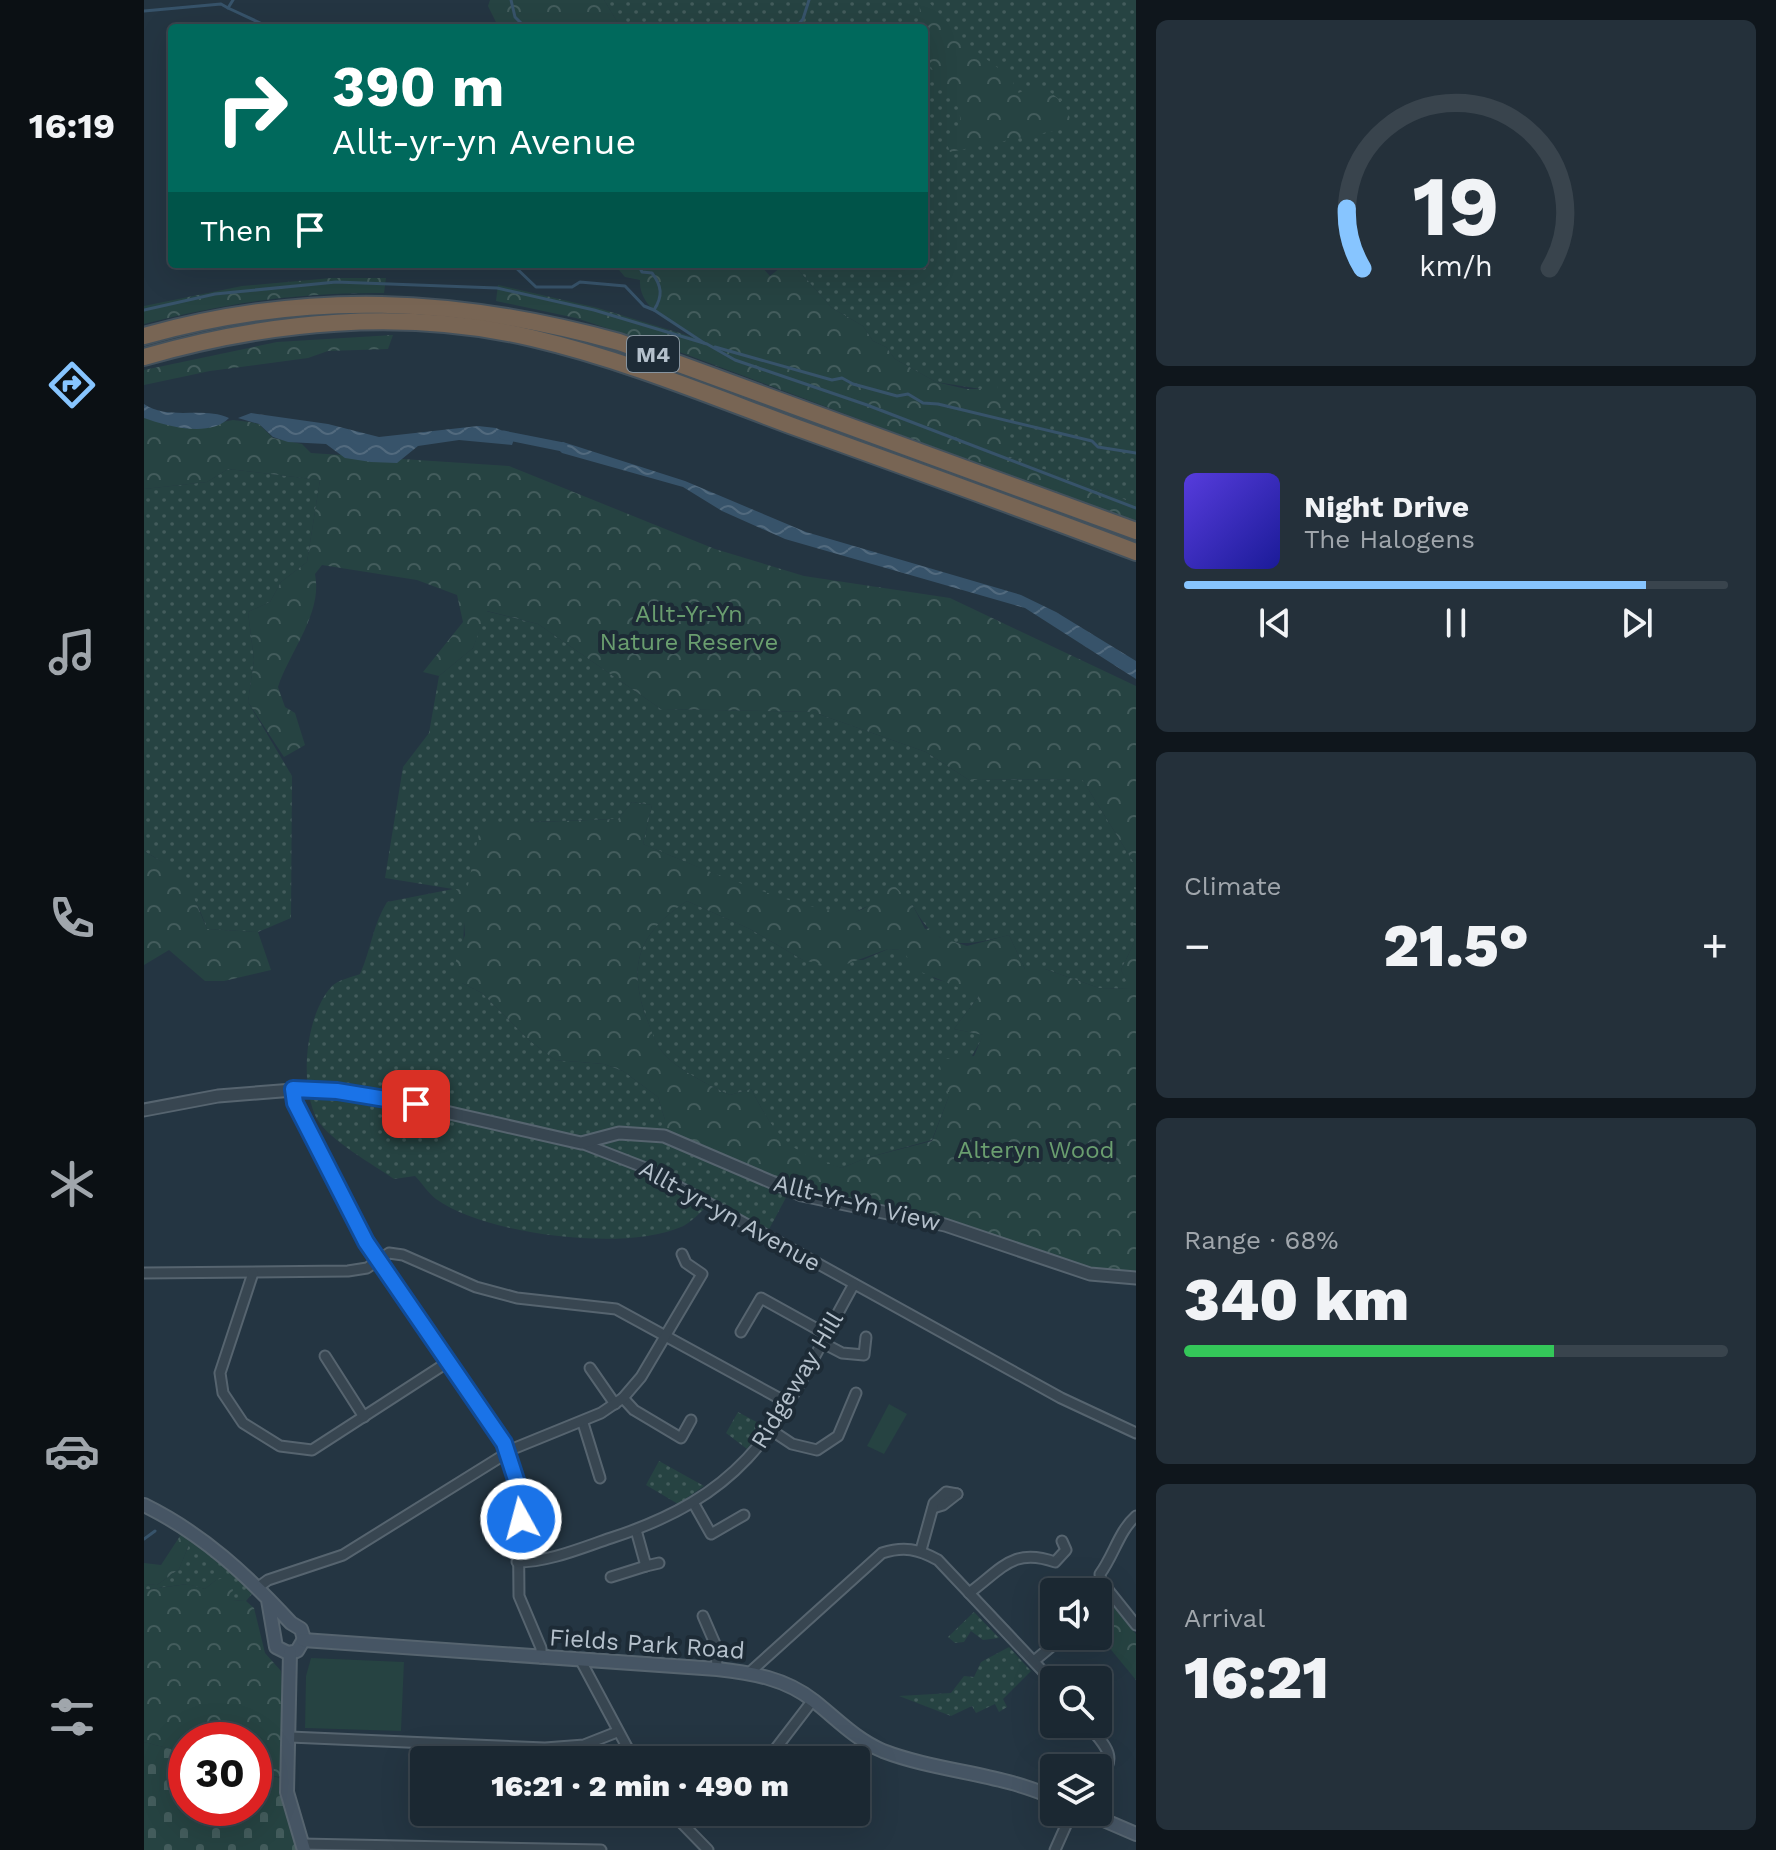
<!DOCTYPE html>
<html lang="en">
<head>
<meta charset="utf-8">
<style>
  :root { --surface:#1b2832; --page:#24303a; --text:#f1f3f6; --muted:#a0a6ac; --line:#39444d; --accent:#87c5ff }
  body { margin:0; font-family:"Work Sans",sans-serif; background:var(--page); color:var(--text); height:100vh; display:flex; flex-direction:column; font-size:30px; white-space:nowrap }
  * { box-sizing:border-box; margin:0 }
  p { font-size:26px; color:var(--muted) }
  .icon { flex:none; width:44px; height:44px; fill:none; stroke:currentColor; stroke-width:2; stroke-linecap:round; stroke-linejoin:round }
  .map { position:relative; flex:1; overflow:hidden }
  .panel { display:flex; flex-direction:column; gap:20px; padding:20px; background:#0f161c; width:640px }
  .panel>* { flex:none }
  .top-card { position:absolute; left:24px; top:24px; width:760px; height:244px; border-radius:8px; box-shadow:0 8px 32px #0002,0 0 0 2px var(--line); background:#00695c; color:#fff; overflow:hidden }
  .fabs { position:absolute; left:896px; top:1578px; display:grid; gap:16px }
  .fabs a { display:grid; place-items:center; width:72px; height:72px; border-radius:8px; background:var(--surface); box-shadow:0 8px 32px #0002,0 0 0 2px var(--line); font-size:40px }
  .speed { position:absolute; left:24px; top:1722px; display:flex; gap:16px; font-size:40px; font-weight:700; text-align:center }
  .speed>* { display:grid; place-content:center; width:104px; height:104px; border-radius:50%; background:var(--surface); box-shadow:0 8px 32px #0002,0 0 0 2px var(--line); line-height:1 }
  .speed .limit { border:12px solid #d22; background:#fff; color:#111 }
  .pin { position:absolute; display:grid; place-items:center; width:68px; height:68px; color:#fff; margin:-34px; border-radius:16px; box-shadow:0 4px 12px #0006 }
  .me { position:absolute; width:88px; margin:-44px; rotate:353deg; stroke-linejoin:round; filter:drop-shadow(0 0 6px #0008) }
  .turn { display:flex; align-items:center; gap:28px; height:168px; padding:0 32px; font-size:36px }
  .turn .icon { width:104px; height:104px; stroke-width:2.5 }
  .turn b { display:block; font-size:56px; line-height:68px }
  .then { display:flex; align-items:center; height:76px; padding:0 32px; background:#0003; gap:16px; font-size:30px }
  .big { font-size:60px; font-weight:800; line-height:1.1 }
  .panel .card { flex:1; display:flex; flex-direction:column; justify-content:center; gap:12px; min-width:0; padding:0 28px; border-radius:12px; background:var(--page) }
  .panel .dial { align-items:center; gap:0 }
  .dial svg { height:208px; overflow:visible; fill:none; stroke:var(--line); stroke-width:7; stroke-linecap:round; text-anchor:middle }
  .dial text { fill:var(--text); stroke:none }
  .song { display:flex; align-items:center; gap:24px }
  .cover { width:96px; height:96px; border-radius:12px; background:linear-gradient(135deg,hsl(250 70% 55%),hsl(240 70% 35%)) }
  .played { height:8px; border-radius:4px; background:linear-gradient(90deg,var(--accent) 85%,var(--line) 85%) }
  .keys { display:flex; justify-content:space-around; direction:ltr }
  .heat { display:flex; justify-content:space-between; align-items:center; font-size:44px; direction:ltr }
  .charge { height:12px; border-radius:6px; background:linear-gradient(90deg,#34c759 68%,var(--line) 0) }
  .trip { position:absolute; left:266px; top:1746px; width:460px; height:80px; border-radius:8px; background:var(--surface); box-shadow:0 8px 32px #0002,0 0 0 2px var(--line); font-weight:800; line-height:80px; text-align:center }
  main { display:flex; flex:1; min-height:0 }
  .tabs { display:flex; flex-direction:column; width:144px; justify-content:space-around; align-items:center; background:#0b1014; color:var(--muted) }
  .tabs .icon { width:56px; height:56px }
  .tabs .on { color:var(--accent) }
  .tabs b { font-size:36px; color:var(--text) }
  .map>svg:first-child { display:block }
  .green { fill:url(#green-dots) }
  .forest { fill:url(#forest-crowns); fill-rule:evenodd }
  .cemetery { fill:url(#cemetery-stones) }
  .pitch { fill:#264342 }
  .water { fill:url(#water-waves) }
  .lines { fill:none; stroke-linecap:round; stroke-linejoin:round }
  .stream { stroke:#37536a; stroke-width:3 }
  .canal { stroke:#37536a; stroke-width:9 }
  .minor-casing { stroke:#56646f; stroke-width:13 }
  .tertiary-casing { stroke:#56646f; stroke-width:15 }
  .secondary-casing { stroke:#56646f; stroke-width:16 }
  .motorway-casing { stroke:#43515c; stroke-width:20 }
  .minor { stroke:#384651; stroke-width:9 }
  .tertiary { stroke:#384651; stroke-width:11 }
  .secondary { stroke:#465564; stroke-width:12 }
  .motorway { stroke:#786554; stroke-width:16 }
  .route-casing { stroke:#114b97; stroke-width:20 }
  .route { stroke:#1a73e8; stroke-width:14 }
  .labels { text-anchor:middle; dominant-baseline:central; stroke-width:8; stroke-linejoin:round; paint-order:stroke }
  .shield { fill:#1d2b36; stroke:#87949f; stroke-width:2 }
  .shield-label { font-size:22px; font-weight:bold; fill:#b5c1cc }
  .park-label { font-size:24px; fill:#6a9e6f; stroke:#1d2b36 }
  .street-label { font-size:24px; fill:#b5c1cc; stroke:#1d2b36 }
</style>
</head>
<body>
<main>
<nav class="tabs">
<b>16:19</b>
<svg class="icon on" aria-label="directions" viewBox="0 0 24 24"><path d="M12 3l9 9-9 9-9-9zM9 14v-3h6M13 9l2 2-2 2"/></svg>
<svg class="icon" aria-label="music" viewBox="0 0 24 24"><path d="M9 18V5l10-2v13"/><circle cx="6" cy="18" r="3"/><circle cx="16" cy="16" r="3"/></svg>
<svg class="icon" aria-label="phone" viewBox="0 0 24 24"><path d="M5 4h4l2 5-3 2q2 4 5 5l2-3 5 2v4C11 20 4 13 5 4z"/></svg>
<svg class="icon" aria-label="climate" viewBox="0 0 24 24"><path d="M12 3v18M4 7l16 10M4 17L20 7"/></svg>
<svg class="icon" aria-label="car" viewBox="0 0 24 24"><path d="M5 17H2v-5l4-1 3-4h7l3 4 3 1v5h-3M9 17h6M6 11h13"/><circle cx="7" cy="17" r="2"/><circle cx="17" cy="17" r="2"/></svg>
<svg class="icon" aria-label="filters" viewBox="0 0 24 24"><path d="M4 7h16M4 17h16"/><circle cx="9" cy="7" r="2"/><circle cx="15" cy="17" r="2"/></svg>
</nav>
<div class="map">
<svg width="992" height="1850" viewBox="0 0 992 1850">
  <defs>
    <pattern id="green-dots" width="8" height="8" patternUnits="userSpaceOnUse" patternTransform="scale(2)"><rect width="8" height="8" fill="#264342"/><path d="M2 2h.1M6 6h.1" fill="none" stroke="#435c5c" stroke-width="1.8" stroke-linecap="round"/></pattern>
    <pattern id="forest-crowns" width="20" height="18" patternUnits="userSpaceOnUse" patternTransform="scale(2)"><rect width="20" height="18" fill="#264342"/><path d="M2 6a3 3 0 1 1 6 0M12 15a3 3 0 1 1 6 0" fill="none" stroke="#435c5c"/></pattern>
    <pattern id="cemetery-stones" width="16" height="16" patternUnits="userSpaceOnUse" patternTransform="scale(2)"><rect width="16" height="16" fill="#264342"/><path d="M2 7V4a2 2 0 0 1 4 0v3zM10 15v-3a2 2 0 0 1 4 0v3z" fill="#435c5c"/></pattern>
    <pattern id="water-waves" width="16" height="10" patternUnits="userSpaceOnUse" patternTransform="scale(2)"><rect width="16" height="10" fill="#37536a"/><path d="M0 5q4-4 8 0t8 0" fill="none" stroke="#526a7e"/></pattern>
  </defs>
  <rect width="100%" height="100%" fill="#243542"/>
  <g class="green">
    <polygon points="460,0 992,0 992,504 864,456 837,389 792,382 751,359 742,347 729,341 719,326 688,308 649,264 780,264 780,28 477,28"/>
    <path d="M84,469L176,480L163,562L137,582L126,602L104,612L110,660L104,702L148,776L147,918L114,932L63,929C51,893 33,869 0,851V489L63,482Z"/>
    <path d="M342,611L394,624L517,709L669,712L782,752L825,780L938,779L990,863V943L977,970L987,989L955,988L901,969H881L865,935C818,947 793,952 768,904C755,905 738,903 725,906C719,907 714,912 708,913C670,918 539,861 499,844L508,805L488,802L474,819L386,822L320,922L318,983L338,993L385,1040L411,1060L460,1064L479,1071L514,1097L521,1120L646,1190L622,1235L566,1204C557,1211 547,1223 537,1227C480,1252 342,1235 292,1199C284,1193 278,1183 271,1176L250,1179C230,1165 185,1140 173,1119C155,1085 161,1015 188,986C194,980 208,977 216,974C227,950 229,924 243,902L309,889L241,878L259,767L285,733L295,676L329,648Z"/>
    <path d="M543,901L606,929L659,960H719L744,949L760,950L791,979L822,987L835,996L810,1029L840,1035L805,1096L788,1140L722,1158L698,1168C643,1153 633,1138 607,1089L586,1095C563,1084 528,1068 514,1046C509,1038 506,1026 502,1017C483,963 496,932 543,901Z"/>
    <polygon points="594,1412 620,1426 603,1449 582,1433"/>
    <polygon points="515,1461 560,1486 534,1504 502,1485"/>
    <polygon points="41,1526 113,1588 102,1601 88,1600 72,1580 61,1589 43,1584 0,1590 0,1584 13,1585 35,1569 46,1542 38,1533 34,1536"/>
    <polygon points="830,1612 855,1638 839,1640 827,1631 820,1642 811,1643 804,1637"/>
    <polygon points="865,1647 887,1671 859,1699 863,1707 855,1712 851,1704 832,1713 828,1706 807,1716 755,1696 807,1693 820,1676 830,1677 837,1662"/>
  </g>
  <g class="forest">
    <polygon points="346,0 460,0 477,28 355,28 344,6"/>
    <path d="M775,0H783L823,44L867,78L874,93L897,85L921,104L929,127L806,152L803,144L817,127C816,97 805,95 790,72C777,53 777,21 775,0Z"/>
    <path d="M470,264H615L626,276L641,264H649L688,308L719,326L729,341L742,347L751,359L792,382L822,389H837L853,382L864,456L992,504V523L541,354L432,318L352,301L354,285L454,308L555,339C534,325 494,311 496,280L481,277Z"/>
    <path d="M187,278H242L240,293C156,292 82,303 0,324V306L98,286Z"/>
    <polygon points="249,335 244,349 184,351 164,358 66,371 0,385 0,370 133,342"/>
    <path d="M0,418L47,428L89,420L106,422L115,424L129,438L158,444L167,453L365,466L571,549L660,576L806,598L992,686V1278L946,1274L853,1243L658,1195L520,1136L521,1120L514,1097L479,1071L460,1064L411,1060L385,1040L338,993L318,983L308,972L321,935L320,922L308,910L312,889L323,890L337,824L474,819L488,802L508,805L499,844C537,860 675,919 710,912C726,909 737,894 748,883L768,904L781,929L792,927L795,937L823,946L865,935L881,969H901L955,988L986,989L977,970L990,943V863L938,779L825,780L782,752L669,712L517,709L394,624L343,611L329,648L295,676L279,672L319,622L313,595L273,580L178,565L171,574C179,613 146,651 134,687L141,707L151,713L161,745L140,757L104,702L110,660L104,612L126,602L137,582L163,562L176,480L84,469L63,482L0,489ZM543,901L606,929L659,960L692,968L744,949L759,950L770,969L835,996L810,1029L839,1035L830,1056L794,1060L805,1096L788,1141L722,1158L698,1168C643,1152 633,1138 607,1089L586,1095C563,1084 528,1068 514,1046C509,1037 506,1026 502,1017C483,963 496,932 543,901Z"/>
    <polygon points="0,851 41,876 63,929 114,932 127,970 80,981 61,981 25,950 0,965"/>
    <polygon points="38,1533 46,1538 46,1542 35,1569 13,1585 0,1584 0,1563 17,1565"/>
    <polygon points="80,1578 89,1588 88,1600 102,1601 110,1608 121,1653 137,1671 143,1779 110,1771 110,1740 42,1740 42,1753 0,1742 0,1590 44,1584 61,1589 72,1580"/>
    <polygon points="969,1606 992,1634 992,1680 954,1634 954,1616"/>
  </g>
  <polygon class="cemetery" points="0,1742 42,1753 42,1808 110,1808 110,1771 143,1780 160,1850 0,1850"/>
  <g class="pitch">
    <polygon points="745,1404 763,1414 740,1454 723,1446"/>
    <polygon points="167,1658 260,1662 257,1731 161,1728 162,1676"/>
  </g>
  <g class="water">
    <path d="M0,404C25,421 59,406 85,418C66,438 22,426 0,418Z"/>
    <polygon points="107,413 184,424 235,437 334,426 352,428 371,436 368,445 315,440 274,446 253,463 227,462 201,458 182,444 144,442 129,437 115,424 94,418"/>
    <polygon points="419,442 541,481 662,532 877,595 912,612 992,661 992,679 881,608 641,539 578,511 539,487 418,453 409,444"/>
  </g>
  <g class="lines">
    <g class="stream">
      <polyline points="89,0 84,8 127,28"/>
      <polyline points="367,0 371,17 382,28"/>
      <polyline points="0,11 77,4 84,8"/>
      <polyline points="651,28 659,19 665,0"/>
      <polyline points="368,264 392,287 428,287 436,282 481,286 500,306 510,310"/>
      <path d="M494,264L498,272L508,273C518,286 519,296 510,310L560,343"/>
      <polyline points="0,310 71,294 192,282 353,288 450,310 563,344 591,360 723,405 992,508"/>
      <polyline points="571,347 688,380 698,378 709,384 753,396 764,394 779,403 794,404 948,441 954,447 992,453"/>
      <polyline points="0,1539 11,1531"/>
    </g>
    <polyline class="canal" points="359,435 419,447"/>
    <g class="minor-casing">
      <g id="minor">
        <polyline points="149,1089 151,1103 222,1242 360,1443 374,1486 375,1596 397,1648 397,1658"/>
        <polyline points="437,1143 499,1167 917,1398 992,1433"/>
        <polyline points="0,1273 204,1271 223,1268 245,1253 259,1255 332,1287 373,1298 472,1309 644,1403"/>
        <polyline points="109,1273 76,1373 79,1393 99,1423 136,1446 168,1450 304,1362"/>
        <polyline points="597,1332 617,1298 682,1334"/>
        <polyline points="677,1342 698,1353 720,1355 722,1337"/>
        <polyline points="181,1356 220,1417"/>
        <polyline points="446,1368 471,1404"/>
        <polyline points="479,1398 490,1410 537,1438 547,1420"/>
        <polyline points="439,1423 456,1478"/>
        <polyline points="627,1430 648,1444 673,1450 694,1436 712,1393"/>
        <polyline points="550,1504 567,1534 600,1515"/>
        <polyline points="789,1508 799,1505 813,1494"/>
        <path d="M992,1516C975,1531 970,1555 956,1574L957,1581L992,1625"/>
        <polyline points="492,1530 502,1566 515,1563"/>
        <polyline points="777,1550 790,1503 802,1492 813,1494"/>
        <path d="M373,1562C405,1562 437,1548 467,1538C619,1489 638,1412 710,1284"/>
        <polyline points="467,1577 502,1566"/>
        <polyline points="113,1588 124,1580 199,1555 371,1448 457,1413 479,1398 497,1377 558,1274 542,1263 538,1254"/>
        <path d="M825,1593C858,1569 869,1547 911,1562L922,1550L918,1541"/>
        <polyline points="954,1608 968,1596"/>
        <polyline points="559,1616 572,1646 573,1669"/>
        <polyline points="437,1661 490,1760"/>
        <polyline points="890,1661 920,1636"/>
        <path d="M605,1673L738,1553C760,1546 774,1549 794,1560L910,1683"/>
        <path d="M943,1724C961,1746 976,1756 954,1781"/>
        <polyline points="146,1737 401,1748 440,1745 473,1732"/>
        <polyline points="623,1760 669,1700"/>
        <polyline points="527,1812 564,1850"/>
        <polyline points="158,1844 457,1850"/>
        <polyline points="911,1850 928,1812"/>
      </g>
    </g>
    <g class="tertiary-casing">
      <polyline id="tertiary" points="0,1110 74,1096 162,1089 249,1100 437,1143 475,1133 520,1136 658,1195 801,1225 946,1274 992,1278"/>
    </g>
    <g class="secondary-casing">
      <g id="secondary">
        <path d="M0,1505C59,1534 103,1575 147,1623L157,1629L160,1639L153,1651L144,1653L132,1647L124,1600"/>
        <path d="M159,1640L573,1669C608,1673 641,1678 670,1701C693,1719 711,1739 739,1751C794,1772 856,1773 910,1798"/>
        <polyline points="146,1653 143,1792 160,1850"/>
        <polyline points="941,1812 992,1834"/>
      </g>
    </g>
    <g class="motorway-casing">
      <g id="motorway">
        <path d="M0,336C164,290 312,297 475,342L992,531"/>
        <path d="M0,357C125,321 260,308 388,338C478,359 565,395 651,427C765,468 879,509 992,552"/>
      </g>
    </g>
    <use href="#minor" class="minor"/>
    <use href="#tertiary" class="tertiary"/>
    <use href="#secondary" class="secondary"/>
    <use href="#motorway" class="motorway"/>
  </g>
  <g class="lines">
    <g class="route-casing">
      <polyline id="route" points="272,1104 193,1091 149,1089 151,1103 222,1242 360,1443 374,1486 377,1519"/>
    </g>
    <use href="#route" class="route"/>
  </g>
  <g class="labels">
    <rect class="shield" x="483" y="336" width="52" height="36" rx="6"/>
    <g class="shield-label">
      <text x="509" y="354">M4</text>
    </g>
    <g class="park-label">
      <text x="545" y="614">Allt-Yr-Yn<tspan x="545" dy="28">Nature Reserve</tspan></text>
      <text x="892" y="1150">Alteryn Wood</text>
    </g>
    <g class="street-label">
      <text transform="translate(713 1203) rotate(14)">Allt-Yr-Yn View</text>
      <text transform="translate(586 1216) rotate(29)">Allt-yr-yn Avenue</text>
      <text transform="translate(653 1380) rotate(-59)">Ridgeway Hill</text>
      <text transform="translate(503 1644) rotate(4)">Fields Park Road</text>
    </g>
  </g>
</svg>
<div class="fabs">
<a><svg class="icon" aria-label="sound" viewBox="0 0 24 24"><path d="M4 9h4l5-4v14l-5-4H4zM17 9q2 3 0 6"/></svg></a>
<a><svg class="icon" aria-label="search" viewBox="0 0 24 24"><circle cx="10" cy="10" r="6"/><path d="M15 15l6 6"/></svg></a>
<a><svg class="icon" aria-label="layers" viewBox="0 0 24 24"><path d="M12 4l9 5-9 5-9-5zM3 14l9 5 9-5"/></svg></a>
</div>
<div class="speed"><div class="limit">30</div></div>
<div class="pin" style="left:272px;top:1104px;background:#d93025"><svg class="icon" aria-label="arrive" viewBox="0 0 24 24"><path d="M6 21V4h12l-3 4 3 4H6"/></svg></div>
<svg class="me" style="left:377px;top:1519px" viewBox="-20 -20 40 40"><circle r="17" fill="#1a73e8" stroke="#fff" stroke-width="3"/><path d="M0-11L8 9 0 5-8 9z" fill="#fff"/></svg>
<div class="trip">16:21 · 2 min · 490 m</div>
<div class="top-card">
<div class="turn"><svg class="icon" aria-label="right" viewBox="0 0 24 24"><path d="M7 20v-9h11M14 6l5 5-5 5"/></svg><div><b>390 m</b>Allt-yr-yn Avenue</div></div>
<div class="then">Then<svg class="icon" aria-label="arrive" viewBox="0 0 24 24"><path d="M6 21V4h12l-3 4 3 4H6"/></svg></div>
</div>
</div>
<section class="panel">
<div class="card dial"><svg viewBox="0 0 100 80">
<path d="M14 69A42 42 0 1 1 86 69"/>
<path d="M14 69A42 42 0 0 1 8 46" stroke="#87c5ff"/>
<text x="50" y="56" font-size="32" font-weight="700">19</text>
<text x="50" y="72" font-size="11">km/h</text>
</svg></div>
<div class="card">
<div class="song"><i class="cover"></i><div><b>Night Drive</b><p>The Halogens</p></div></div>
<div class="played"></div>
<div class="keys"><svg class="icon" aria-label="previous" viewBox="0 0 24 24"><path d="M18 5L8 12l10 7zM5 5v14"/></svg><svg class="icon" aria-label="pause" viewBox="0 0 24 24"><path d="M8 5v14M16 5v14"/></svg><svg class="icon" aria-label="next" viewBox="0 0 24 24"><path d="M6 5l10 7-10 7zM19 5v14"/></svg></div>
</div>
<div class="card"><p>Climate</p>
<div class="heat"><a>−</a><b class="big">21.5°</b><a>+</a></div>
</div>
<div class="card"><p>Range · 68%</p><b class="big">340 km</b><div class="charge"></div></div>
<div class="card"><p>Arrival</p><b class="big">16:21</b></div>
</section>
</main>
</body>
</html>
